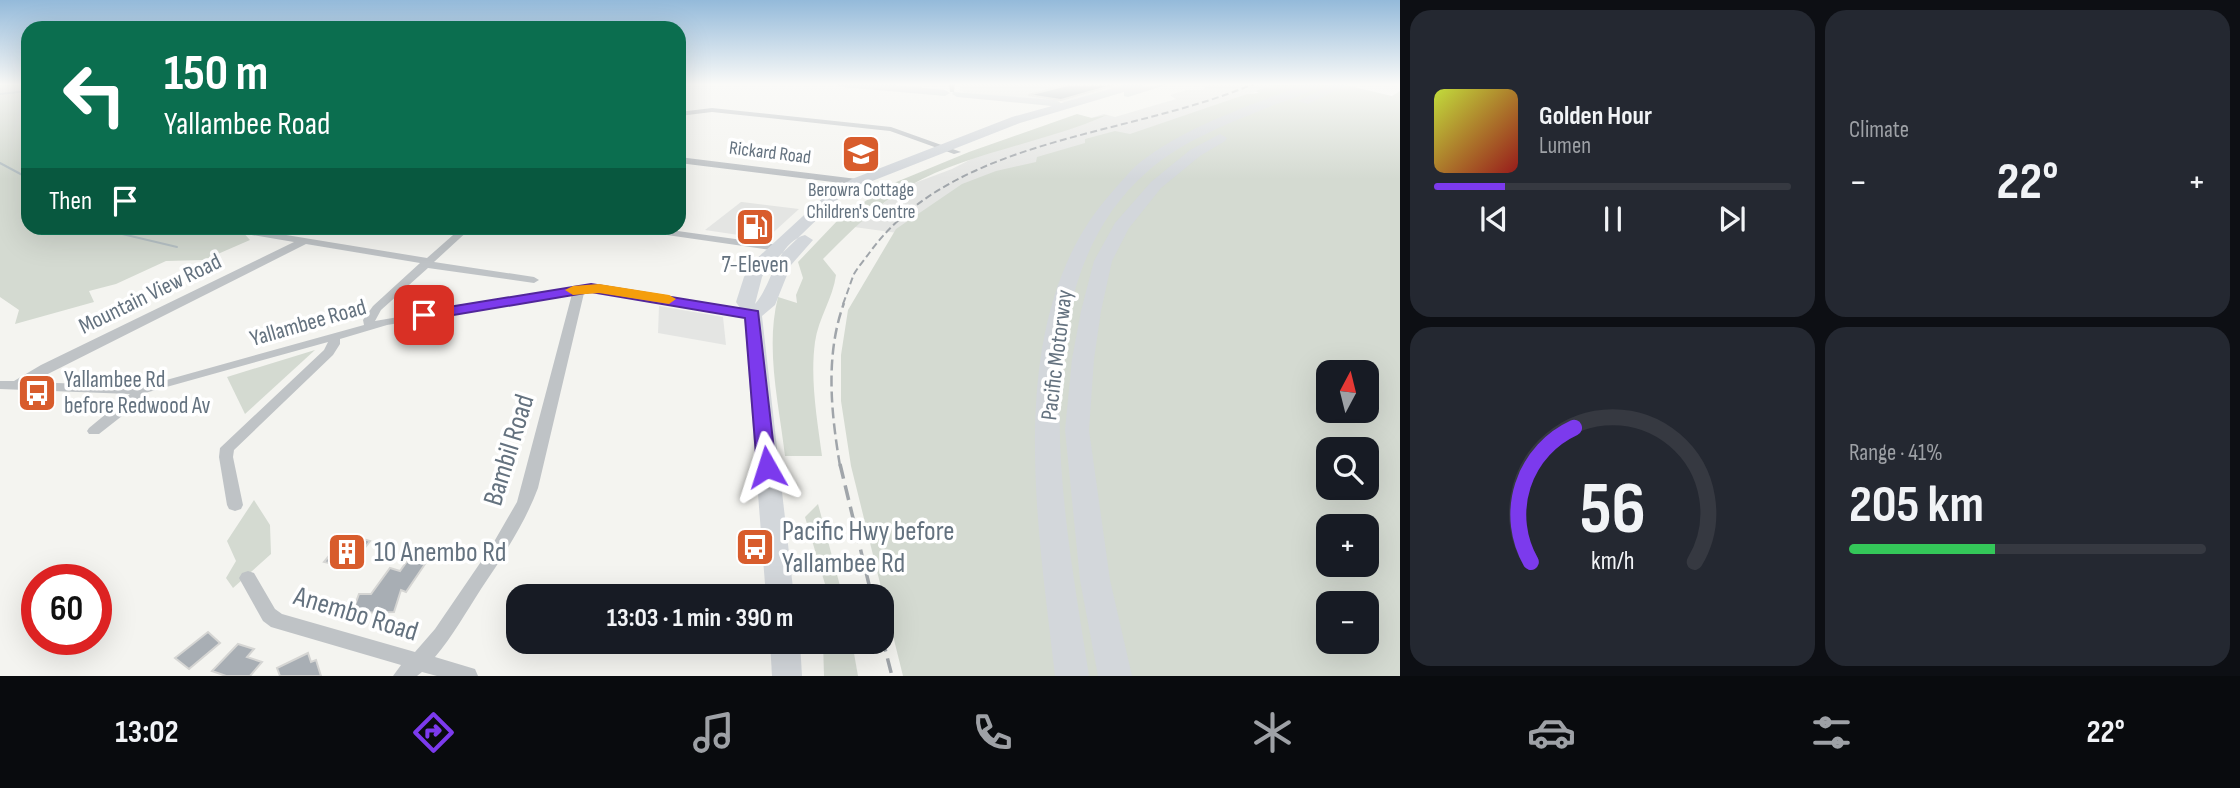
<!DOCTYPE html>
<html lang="en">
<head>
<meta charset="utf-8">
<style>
  :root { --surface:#171b24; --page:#242831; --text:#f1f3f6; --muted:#9ea1a6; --line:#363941; --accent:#7c3aed }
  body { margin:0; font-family:"Sofia Sans Condensed",sans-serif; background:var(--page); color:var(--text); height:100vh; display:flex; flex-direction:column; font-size:26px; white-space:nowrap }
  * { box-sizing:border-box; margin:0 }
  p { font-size:23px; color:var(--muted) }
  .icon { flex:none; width:38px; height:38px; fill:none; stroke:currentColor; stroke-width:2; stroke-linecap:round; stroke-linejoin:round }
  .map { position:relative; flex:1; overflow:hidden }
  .panel { display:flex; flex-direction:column; gap:10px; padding:10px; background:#0d0f14; width:840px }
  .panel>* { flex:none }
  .hud { position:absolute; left:21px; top:21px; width:665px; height:214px; border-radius:21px; box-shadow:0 7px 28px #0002; background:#0b6e4f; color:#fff; overflow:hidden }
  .needle { width:46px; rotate:7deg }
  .tools { position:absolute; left:1316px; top:360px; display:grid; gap:14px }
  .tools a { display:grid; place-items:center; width:63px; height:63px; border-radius:14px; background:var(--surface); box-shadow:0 7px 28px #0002; font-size:35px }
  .speed { position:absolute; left:21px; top:564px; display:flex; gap:14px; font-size:35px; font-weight:700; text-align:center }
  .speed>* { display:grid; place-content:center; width:91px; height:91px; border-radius:50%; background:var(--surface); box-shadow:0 7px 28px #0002; line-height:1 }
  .speed .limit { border:10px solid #d22; background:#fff; color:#111 }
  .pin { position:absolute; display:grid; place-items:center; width:60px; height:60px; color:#fff; margin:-30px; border-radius:14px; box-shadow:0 4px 10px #0006 }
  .me { position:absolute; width:77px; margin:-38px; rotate:354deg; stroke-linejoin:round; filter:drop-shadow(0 0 5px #0008) }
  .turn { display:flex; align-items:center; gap:24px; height:147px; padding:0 28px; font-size:32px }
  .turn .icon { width:91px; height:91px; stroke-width:2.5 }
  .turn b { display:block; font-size:49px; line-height:60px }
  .then { display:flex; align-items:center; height:66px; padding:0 28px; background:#0003; gap:14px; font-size:26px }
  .big { font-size:52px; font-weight:700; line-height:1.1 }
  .panel .tile { flex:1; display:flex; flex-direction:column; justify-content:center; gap:10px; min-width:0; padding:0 24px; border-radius:21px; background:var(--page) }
  .panel .dial { align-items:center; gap:0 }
  .dial svg { height:182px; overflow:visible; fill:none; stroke:var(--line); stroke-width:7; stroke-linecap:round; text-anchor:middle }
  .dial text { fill:var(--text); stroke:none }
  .song { display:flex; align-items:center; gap:21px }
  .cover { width:84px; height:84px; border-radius:10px; background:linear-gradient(135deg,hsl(70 70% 55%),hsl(0 70% 35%)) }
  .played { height:7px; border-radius:4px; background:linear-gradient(90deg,var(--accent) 20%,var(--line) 20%) }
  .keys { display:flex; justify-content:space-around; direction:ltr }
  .heat { display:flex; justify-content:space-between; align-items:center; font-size:38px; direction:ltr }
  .charge { height:10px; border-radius:5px; background:linear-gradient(90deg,#34c759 41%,var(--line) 0) }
  .panel .tiles { flex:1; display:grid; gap:10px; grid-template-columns:repeat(2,1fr) }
  .trip { position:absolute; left:506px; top:584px; width:388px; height:70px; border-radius:21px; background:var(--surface); box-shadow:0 7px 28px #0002; font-weight:700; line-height:70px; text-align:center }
  .tabs { display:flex; height:112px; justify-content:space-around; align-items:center; background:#090b0e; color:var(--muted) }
  .tabs .icon { width:49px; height:49px }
  .tabs .current { color:var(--accent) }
  .tabs b { font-size:32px; color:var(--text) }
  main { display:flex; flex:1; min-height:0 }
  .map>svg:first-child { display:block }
  .built { fill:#e4e5e3 }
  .green { fill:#d4dad1; fill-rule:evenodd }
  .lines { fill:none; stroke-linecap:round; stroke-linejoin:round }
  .stream { stroke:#b7c2c6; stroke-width:2 }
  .building { fill:#a8aeb4; stroke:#d5d5d3; stroke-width:2 }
  .street { fill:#bfc3c6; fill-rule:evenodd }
  .primary { fill:#d3d7db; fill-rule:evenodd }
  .highway { fill:#d3d7db; fill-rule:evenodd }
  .rail-far2 { stroke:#a0a5aa; stroke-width:2; stroke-dasharray:7 3.5; stroke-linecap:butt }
  .rail-far1 { stroke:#a0a5aa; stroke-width:2.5; stroke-dasharray:11 5; stroke-linecap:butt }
  .rail { stroke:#a0a5aa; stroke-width:3.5; stroke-dasharray:15 7; stroke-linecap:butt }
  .route { fill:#7c3aed; stroke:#51269a; stroke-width:2 }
  .slow { fill:#f59e0b }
  .labels { text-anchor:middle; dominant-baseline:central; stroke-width:7; stroke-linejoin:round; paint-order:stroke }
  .far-street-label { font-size:19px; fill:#64727f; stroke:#fff }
  .far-poi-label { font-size:19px; fill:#64727f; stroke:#fff }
  .poi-label { font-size:23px; fill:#64727f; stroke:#fff }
  .street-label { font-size:23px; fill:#64727f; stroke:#fff }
  .near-street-label { font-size:28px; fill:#64727f; stroke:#fff }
  .near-poi-label { font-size:28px; fill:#64727f; stroke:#fff; text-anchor:start }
</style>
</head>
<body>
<main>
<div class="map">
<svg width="1400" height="676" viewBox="0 0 1400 676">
  <rect width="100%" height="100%" fill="#f4f4f0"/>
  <g class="built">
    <polygon points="960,84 1125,85 1065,102 965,93 960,91"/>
    <polygon points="1207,85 1274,85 1206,109 912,235 854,227 904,187 952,169 993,148 1104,114 1115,117 1176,99 1170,95 1187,90 1203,90"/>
    <polygon points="741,202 742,202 799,209 766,239 705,230"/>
    <polygon points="659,306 723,317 726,345 658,333"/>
  </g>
  <g class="green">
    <polygon points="0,85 28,85 28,228 239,228 250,240 204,260 166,261 116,284 89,291 94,302 15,324 19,310 0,297"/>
    <path d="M1274,85H1345L1392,96L1400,91V676H903L851,466L841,401V355L848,310L896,229L962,184L996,171L1036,162L1037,157L1085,143V139L1115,131L1130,134L1247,94L1259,93L1255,91ZM1328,373H1367V411H1328ZM1328,450H1367V488H1328ZM1328,527H1367V565H1328ZM1328,604H1367V642H1328Z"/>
    <path d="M1077,114L1092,118L1107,115C1044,143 970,152 909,186C876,205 849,233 823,259L836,275C833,298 818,319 815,342C810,380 817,418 822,456H785C779,404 765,348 778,297L797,303L796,295L803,278L798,262L838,220L889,185L969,152Z"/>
    <polygon points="315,350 245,414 227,377"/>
    <polygon points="254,500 270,525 271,554 233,588 226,578 236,561 227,541"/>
    <polygon points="818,504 843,597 824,597 825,584 805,517"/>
    <polygon points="823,642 852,642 858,676 824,676"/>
  </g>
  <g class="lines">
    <g class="stream">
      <polyline points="0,94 28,91"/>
      <polyline points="0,163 28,178"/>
      <polyline points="97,228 177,247"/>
    </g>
  </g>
  <g class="building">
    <polygon points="1068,85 1114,85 1061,100 1028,95"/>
    <polygon points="356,537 370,541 353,563 337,559 333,564 324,562 342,540 350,542"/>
    <polygon points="408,560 425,564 406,592 401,590 394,612 352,613 359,594 371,594 390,568 400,571"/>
    <polygon points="208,632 220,643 189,669 175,658"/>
    <polygon points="238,644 254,649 247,657 262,662 250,676 226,676 212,671"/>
    <polygon points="308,653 311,662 316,660 321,676 280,676 277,668"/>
  </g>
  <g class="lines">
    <g class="street">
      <polygon points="949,84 955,84 954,92 950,92"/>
      <polygon points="712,108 891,127 961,152 954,154 890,131 712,112 679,116 679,112"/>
      <polygon points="679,157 857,179 861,182 857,185 679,163"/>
      <path d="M244,228L427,258L461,228H471L434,262L534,277L539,280L534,283L428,268L381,310L375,321L579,286L608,287L753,310L759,314L753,318L608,293H584L538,488C524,525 503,556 481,589C466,612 453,636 435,657L475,669L478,676H437L422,672L417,676H393L401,665L271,627L263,621L239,578L242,573L248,571L254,573L275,609L282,614L415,652L435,629L491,547L517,502L572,294L387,325L340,339V344L333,355L234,450L233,457L243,505L241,509L235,511L229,509L227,505L219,457L220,448L324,350L328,342L145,393L136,405L99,434H89L87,431L89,428L130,394L0,389V381H14L41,365L294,242L240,233L239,231ZM306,244L420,263L373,306L363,320L364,325L152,384L132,386L32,382Z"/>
      <polygon points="634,228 656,228 778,245 783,248 778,251 639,231"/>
    </g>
    <g class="primary">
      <polygon points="837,84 885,84 945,90 950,93 945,96 842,87"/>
      <path d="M1127,84H1145L1142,87L1169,84L1128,97L1124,96V92L1020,123L862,185L837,200L767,268L762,277L755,304C772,286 776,243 805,235L813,240L791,265L775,305L762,316L794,597H766L744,314L736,302L744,277L754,261L827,194L852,179L1012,117L1052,106L957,97L952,94L953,92L1056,100L1061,103Z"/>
      <polygon points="770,642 800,642 802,676 772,676"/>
    </g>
    <g class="highway">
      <path d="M1305,84H1322C1308,95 1286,100 1269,107C1227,124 1182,141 1148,171C1014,287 1066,523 1089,676H1055C1038,524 1000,315 1113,191C1121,182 1129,172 1138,164C1187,125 1248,107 1305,84Z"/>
      <polygon points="1333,84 1349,84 1308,104 1298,101"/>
      <polygon points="1220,134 1227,138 1225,141 1200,156 1161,188 1129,228 1112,261 1101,311 1094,359 1089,430 1110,580 1132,676 1098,676 1080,580 1065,430 1072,359 1081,311 1094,261 1115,223 1151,182 1190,150"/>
    </g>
    <path class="rail-far2" d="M843,304C847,294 850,284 854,274C858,267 865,259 870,252C955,136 1130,137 1253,84"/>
    <path class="rail-far1" d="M840,466C831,412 825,355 844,303"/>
    <g class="rail">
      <polyline points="840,464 872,597"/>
      <polyline points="882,637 892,676"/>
    </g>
  </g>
  <linearGradient id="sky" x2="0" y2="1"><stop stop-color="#94bada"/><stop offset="0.47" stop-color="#fafaf8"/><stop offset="1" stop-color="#fafaf8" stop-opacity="0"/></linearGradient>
  <rect width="1400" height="179" fill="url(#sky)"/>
  <polygon class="route" points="591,284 758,311 776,467 774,472 760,472 757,467 745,318 591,292 424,320 416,315 424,311"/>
  <polygon class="slow" points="599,284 669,295 676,299 669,304 599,293 573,295 565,290 573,286"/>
  <defs>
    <g id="school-square" transform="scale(2.0125)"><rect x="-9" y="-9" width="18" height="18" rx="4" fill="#d85c2c" stroke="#fff"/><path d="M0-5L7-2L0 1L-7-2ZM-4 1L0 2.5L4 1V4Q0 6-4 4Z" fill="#fff"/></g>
    <g id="fuel-square" transform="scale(2.0125)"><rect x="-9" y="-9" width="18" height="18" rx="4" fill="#d85c2c" stroke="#fff"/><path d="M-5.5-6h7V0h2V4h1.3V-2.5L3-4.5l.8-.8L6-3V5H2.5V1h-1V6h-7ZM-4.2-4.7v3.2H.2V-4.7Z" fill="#fff"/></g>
    <g id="bus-square" transform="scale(2.0125)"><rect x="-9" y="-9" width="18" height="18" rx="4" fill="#d85c2c" stroke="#fff"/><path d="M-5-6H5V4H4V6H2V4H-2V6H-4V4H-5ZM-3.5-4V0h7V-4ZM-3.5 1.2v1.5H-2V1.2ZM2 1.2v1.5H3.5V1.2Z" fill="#fff"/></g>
    <g id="building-square" transform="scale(2.0125)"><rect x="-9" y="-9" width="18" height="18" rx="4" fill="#d85c2c" stroke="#fff"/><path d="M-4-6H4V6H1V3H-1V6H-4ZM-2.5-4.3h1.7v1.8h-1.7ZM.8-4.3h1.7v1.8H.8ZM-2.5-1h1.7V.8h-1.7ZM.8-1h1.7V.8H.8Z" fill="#fff"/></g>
  </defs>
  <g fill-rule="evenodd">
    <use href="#school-square" x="861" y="154"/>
    <use href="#fuel-square" x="755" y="227"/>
    <use href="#bus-square" x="37" y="393"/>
    <use href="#bus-square" x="755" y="547"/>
    <use href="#building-square" x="347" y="552"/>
  </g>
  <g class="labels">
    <g class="far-street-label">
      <text transform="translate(770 153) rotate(7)">Rickard Road</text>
    </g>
    <g class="far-poi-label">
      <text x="861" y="190">Berowra Cottage<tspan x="861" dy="22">Children's Centre</tspan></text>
    </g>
    <g class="poi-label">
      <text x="755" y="265">7-Eleven</text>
      <text x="64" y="380" text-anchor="start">Yallambee Rd<tspan x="64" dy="26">before Redwood Av</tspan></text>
    </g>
    <g class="street-label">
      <text transform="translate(150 294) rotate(-26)">Mountain View Road</text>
      <text transform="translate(308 323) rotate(-16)">Yallambee Road</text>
      <text transform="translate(1057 355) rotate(-83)">Pacific Motorway</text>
    </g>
    <g class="near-street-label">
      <text transform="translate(509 450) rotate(-73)">Bambil Road</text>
      <text transform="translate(356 614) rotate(17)">Anembo Road</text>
    </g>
    <g class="near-poi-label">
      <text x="782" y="531">Pacific Hwy before<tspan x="782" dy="32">Yallambee Rd</tspan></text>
      <text x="374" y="552">10 Anembo Rd</text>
    </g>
  </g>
</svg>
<div class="tools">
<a><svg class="needle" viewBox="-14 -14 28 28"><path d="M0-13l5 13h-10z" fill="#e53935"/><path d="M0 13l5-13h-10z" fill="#9ea1a6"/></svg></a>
<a><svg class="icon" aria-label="search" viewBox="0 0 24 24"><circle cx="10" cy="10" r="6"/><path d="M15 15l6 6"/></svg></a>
<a>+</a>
<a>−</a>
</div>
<div class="speed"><div class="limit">60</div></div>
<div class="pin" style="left:424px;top:315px;background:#d93025"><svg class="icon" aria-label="arrive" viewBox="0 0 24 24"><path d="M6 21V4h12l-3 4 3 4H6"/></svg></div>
<svg class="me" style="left:767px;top:467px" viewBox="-20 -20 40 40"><path d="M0-17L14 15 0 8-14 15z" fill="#7c3aed" stroke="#fff" stroke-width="4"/></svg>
<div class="trip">13:03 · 1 min · 390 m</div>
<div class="hud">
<div class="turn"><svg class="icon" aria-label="left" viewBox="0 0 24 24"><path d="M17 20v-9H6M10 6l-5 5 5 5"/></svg><div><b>150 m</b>Yallambee Road</div></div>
<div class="then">Then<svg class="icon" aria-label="arrive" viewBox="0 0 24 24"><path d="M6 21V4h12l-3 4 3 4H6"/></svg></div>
</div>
</div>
<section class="panel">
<div class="tiles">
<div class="tile">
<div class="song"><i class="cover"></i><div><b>Golden Hour</b><p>Lumen</p></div></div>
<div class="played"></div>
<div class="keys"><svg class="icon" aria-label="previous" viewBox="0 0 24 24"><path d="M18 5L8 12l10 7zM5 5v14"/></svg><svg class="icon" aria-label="pause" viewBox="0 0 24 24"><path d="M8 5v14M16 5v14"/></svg><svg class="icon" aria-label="next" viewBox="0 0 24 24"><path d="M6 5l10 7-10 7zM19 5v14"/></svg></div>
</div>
<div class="tile"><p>Climate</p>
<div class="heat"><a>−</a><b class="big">22°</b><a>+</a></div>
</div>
<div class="tile dial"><svg viewBox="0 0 100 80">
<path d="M14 69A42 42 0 1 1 86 69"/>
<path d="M14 69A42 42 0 0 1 33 10" stroke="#7c3aed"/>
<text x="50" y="56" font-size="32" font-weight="700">56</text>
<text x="50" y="72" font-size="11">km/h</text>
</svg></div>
<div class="tile"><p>Range · 41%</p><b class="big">205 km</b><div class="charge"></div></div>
</div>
</section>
</main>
<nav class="tabs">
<b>13:02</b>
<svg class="icon current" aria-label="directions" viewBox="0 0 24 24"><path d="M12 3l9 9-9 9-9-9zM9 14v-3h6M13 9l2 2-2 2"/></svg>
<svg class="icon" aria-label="music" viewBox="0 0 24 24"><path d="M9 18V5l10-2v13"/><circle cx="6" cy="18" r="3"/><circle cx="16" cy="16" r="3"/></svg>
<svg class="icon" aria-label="phone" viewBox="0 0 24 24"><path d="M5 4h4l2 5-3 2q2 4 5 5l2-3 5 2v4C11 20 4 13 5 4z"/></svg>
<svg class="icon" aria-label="climate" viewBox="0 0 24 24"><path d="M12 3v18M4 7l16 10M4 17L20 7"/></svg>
<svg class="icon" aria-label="car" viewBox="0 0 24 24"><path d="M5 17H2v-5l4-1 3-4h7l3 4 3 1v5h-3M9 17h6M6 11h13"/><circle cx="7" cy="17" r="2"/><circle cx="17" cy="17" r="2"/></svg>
<svg class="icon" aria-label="filters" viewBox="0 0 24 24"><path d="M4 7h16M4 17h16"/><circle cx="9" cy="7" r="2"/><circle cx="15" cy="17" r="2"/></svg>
<b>22°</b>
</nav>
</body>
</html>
